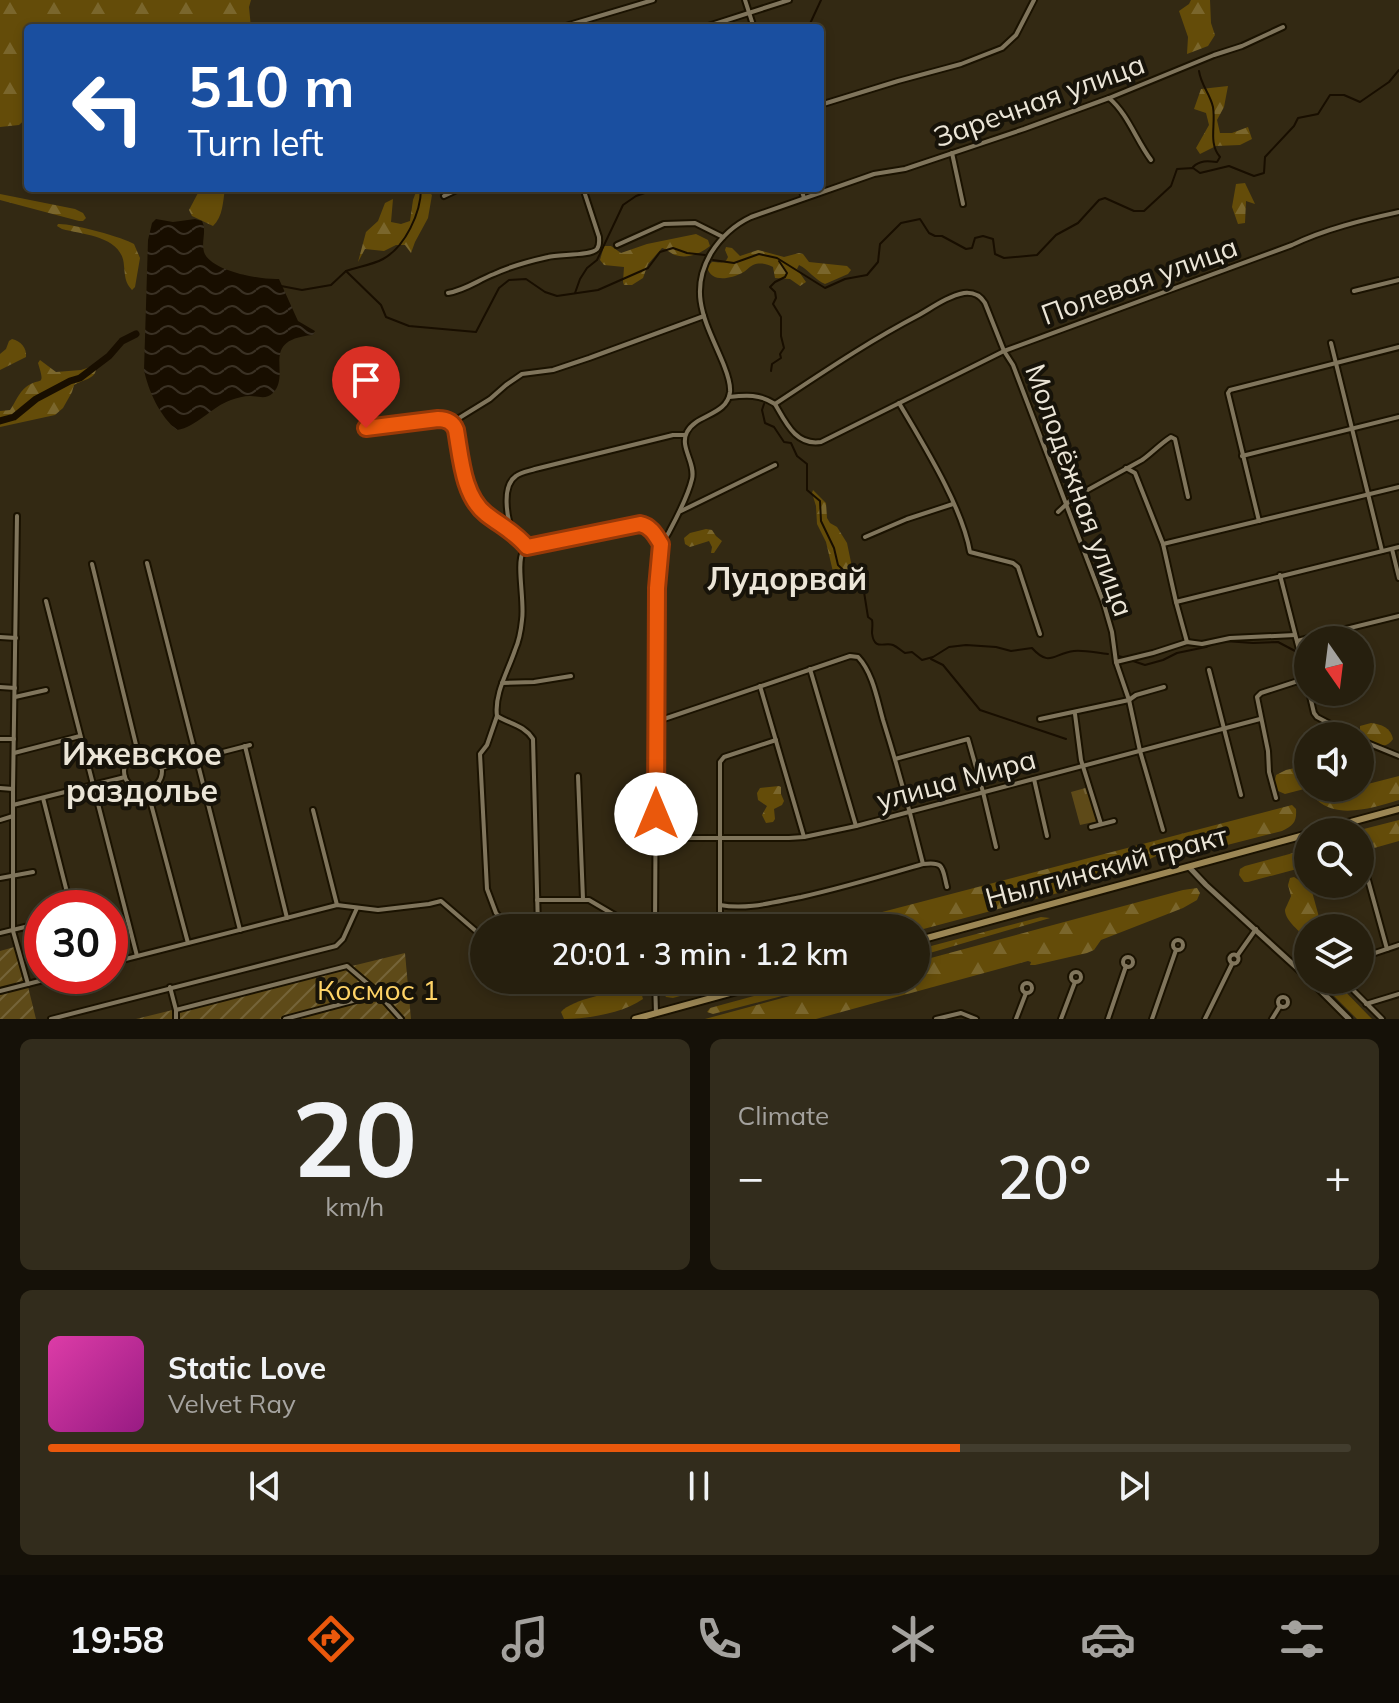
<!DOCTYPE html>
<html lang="en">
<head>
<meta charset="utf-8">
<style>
  :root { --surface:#261f0e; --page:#322c1c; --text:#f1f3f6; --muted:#a4a29e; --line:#423d2e; --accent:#ea580c }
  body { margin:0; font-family:Mulish,sans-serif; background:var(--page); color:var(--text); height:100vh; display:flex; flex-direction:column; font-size:30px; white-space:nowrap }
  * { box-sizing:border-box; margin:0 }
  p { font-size:26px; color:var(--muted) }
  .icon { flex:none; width:44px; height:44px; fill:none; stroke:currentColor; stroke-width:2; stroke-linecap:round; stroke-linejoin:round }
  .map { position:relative; height:1019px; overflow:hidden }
  .side { display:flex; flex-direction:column; gap:20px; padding:20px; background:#151108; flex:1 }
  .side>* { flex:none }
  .hud { position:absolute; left:24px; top:24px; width:800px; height:168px; border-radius:8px; box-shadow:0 4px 12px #0003,0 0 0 2px var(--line); background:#1a4fa0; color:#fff; overflow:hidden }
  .needle { width:52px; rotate:166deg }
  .buttons { position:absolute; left:1294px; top:626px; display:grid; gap:16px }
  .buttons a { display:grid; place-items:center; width:80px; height:80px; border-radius:50%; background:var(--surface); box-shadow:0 4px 12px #0003,0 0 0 2px var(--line); font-size:40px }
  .speed { position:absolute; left:24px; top:890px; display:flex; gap:16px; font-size:40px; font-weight:700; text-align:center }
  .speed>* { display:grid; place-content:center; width:104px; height:104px; border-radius:50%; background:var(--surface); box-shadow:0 4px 12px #0003,0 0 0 2px var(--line); line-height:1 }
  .speed .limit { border:12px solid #d22; background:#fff; color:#111 }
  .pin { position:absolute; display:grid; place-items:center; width:68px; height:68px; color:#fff; margin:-82px -34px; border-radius:50% 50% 50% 0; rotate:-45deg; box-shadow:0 0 8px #0007 }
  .pin .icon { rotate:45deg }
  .me { position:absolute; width:88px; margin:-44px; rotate:0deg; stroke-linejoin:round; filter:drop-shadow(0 0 6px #0008) }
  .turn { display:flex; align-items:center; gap:28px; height:168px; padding:0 32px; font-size:36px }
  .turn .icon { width:104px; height:104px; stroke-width:2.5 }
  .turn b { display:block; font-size:56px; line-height:68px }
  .big { font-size:60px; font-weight:600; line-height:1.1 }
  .side .tile { flex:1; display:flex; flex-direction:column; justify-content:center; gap:12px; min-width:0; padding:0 28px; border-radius:12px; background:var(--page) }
  .side .dial { align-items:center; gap:0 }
  .dial b { font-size:104px; line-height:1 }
  .song { display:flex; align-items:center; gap:24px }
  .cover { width:96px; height:96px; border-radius:12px; background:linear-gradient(135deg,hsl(320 70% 55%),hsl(310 70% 35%)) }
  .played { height:8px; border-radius:4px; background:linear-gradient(90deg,var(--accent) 70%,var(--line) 70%) }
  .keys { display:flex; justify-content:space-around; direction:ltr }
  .heat { display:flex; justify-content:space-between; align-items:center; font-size:44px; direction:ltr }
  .side .tiles { flex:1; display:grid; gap:20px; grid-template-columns:1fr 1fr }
  .tile:last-child { grid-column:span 2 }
  .trip { position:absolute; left:470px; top:914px; width:460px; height:80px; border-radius:40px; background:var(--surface); box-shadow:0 4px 12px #0003,0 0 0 2px var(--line); font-weight:600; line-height:80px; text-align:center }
  .menu { display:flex; height:128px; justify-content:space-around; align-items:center; background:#0f0c06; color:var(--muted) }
  .menu .icon { width:56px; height:56px }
  .menu .active { color:var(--accent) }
  .menu b { font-size:36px; color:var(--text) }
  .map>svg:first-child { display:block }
  .grass { fill:url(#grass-tufts) }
  .forest { fill:url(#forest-firs) }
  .garden { fill:url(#garden-furrows) }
  .water { fill:url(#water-waves) }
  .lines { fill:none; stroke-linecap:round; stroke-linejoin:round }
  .stream { stroke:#180e00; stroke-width:2 }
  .river { stroke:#180e00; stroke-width:7 }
  .minor-casing { stroke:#1a1200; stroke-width:8 }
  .tertiary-casing { stroke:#1a1200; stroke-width:9 }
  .secondary-casing { stroke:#1a1200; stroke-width:10 }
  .minor { stroke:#80755c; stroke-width:4 }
  .tertiary { stroke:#80755c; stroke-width:5 }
  .secondary { stroke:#9c8755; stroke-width:6 }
  .route-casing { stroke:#983908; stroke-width:20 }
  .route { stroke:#ea580c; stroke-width:14 }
  .labels { text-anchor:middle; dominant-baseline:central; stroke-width:8; stroke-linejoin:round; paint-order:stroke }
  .street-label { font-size:28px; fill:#ebe5d7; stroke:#171309 }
  .park-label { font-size:28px; fill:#fed366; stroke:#171309 }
  .quarter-label { font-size:32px; font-weight:bold; fill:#ebe5d7; stroke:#171309 }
</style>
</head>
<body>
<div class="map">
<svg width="1399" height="1019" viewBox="0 0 1399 1019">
  <defs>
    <pattern id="grass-tufts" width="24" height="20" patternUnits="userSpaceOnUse" patternTransform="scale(2)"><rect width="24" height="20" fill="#5e4a18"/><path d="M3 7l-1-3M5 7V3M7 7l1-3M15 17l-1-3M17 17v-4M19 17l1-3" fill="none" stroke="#756439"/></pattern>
    <pattern id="forest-firs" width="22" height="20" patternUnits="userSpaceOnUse" patternTransform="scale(2)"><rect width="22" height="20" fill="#644c09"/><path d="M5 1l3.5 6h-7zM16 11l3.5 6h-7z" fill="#7a662c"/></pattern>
    <pattern id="garden-furrows" width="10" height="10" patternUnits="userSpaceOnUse" patternTransform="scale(2)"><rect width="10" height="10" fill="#5e4a18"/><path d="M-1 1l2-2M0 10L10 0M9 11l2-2" fill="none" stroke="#756439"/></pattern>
    <pattern id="water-waves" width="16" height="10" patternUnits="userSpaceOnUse" patternTransform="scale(2)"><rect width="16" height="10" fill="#180e00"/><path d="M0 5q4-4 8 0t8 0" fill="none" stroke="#3a3124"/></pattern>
  </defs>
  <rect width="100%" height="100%" fill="#332913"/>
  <polygon class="grass" points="1089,787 1098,821 1080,825 1071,792"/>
  <g class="forest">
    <polygon points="0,0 251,0 249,7 251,28 28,28 28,117 19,125 0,127"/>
    <polygon points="1191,0 1210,0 1211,23 1215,35 1208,46 1187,54 1188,37 1179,11 1189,4"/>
    <polygon points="1228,86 1224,107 1217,120 1220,133 1232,133 1248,127 1252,139 1240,145 1216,146 1200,154 1196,148 1209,125 1206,113 1194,109 1201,89"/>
    <polygon points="1245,183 1255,204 1246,201 1245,223 1238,224 1232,207 1236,184"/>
    <path d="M199,188H225C223,201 223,217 213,226L192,216L189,210L198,193Z"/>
    <polygon points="412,188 425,188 432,195 428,218 415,242 411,253 405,245 396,245 384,251 365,249 358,262 366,232 378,221 385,203 393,199 391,222 401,224 410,221 413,200 416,192"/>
    <polygon points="0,194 75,209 83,213 86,218 83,221 79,221 0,200"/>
    <path d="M58,224C70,223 123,237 134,244L140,258L135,287L132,290C125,283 125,276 124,266C123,236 84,235 62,229L57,226Z"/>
    <path d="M696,234L708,240L710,246C700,254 687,259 675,255C670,253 667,249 662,248L648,264L643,278L632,285H624L623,282L624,267L604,265L600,260L604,246H611L621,253L647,244Z"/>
    <path d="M726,247L732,248L740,256L758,250L784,257L799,253L803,254L809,262L847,266L851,270L848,274L825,284C815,280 809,270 799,265L797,269L806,282L800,286L790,279L775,278L773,267C767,264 760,262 753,265C749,267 746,271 742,273C730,279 711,283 707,267L712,262C719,262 725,265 728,257L725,250Z"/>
    <path d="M12,339C21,341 27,348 26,357L0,370V354L6,349L9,341Z"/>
    <path d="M40,360L56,372L81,370L96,365C98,379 84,379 74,385L72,392L63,408L55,415L0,427V411L10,410C15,403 19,392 26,387C40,376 46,389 38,363Z"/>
    <polygon points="813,490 826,503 827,518 830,523 837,527 847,543 853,572 864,578 868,583 866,588 859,590 850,590 843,580 834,576 826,542 817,524 816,506 812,493"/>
    <polygon points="706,529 712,530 716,536 722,541 714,553 711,553 712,547 709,541 690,547 685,544 684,538 690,533"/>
    <path d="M1371,723C1381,724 1391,728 1393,739C1385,752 1369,743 1360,734V726Z"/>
    <polygon points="663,766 665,770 665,833 661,836 659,833 658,768"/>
    <polygon points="1304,766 1308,769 1308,788 1285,794 1278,791 1274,785 1276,775 1286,770"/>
    <path d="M1399,776V800C1375,807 1338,820 1317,800C1328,793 1346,788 1360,788V786Z"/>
    <polygon points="779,786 781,787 781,794 784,801 782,805 774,809 775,819 773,822 766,823 762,815 767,806 758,800 757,793 760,788"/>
    <path d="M1292,805L1296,809C1297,822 1293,826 1282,831L1196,853L1169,851L1164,852L1142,863L1069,890L916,931V928H821Z"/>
    <polygon points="1399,820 1399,841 1360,852 1360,832 1352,832"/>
    <polygon points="1308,849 1308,866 1248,882 1244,882 1239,875 1240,869 1245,866"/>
    <path d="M1294,877L1311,888L1322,928H1308V940C1301,932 1285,921 1285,910C1285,909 1291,897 1291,896L1288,885L1290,878Z"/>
    <polygon points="1197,888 1200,893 1197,900 1183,908 1101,940 1094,950 1087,953 1035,965 1030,965 1031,962 1028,961 816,1019 705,1019 849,980 916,980 916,962 1183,890"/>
    <polygon points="1041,917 1050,918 916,957 916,950"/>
    <polygon points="668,980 737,980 673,998 666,997 663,992"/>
    <polygon points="813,980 822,980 824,982 820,986 713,1014 707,1012 710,1008"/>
    <polygon points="1330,980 1334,980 1372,1019 1357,1019 1328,990 1327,982"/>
    <path d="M634,989L641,992L643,999C623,1013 588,1019 564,1019L561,1012C572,999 616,991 634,989Z"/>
  </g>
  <g class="garden">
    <polygon points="18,946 36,1019 0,1019 0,951"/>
    <polygon points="405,953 411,1019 136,1019"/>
  </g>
  <path class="water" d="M156,219L173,222L195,219L202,221C207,231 201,241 204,252C210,271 261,280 279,279L298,321L315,331L313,335C258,340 292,373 273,393C266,400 258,396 250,396C244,396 237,398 231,400C211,407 197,427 177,430C160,417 148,390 144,370L148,240L152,223Z"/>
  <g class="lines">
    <g class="stream">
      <polyline points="808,28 821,0"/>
      <path d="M1193,167C1200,160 1208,161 1217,162L1220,157C1208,143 1216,125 1213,107C1210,94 1201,85 1199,71"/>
      <polyline points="713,260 734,263 759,254 777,258 825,288 845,279 867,275 878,262 880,244 901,223 920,219 929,233 935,236 942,236 966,249 972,248 975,238 983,236 993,239 995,254 1004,258 1037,255 1056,235 1078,223 1099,200 1105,198 1134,211 1144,211 1171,186 1177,169 1193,168 1200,173 1229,166 1254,176 1264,173 1265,157 1294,126 1298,118 1318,114 1330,95 1344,95 1360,102 1389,82 1399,70"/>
      <path d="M346,271C357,267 372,265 383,259C405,247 421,213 421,188"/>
      <polyline points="281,286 302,290 331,285 346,271 381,305 386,317 409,326 476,332 499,288 509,280 526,279 545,292 557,296 598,290 648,268 660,252 673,248 687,253 705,255"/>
      <polyline points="575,293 580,279 587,268 597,260 623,205 636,196 659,188"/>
      <polyline points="771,371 772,364 781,358 780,354 784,348 781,336 781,317 773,304 776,298 775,292 770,287 775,282 785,277 787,273 779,261"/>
      <path d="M764,404L762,410L765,423L774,427L784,442L791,443L797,456L807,464V490L820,501L821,521L834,548L838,565L860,586L864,592L868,617L872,620C873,624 872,629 872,633C874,651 884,642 893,645C898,647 901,651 905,653L912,652L922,660L933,657L949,647L966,645L996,647L1011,651L1032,648C1050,668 1054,653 1074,651C1085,650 1097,653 1108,654"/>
      <polyline points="1326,640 1334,638 1350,640"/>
      <polyline points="1225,641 1253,643 1278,642 1297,652"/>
      <polyline points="1302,651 1308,646"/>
      <polyline points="1118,656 1122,657"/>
      <polyline points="931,659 943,665 980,710 1066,739"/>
      <polyline points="1130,660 1145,665 1163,660 1177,653 1206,647 1215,643"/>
    </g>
    <polyline class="river" points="0,421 14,417 36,399 70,381 80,378 109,356 122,341 136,334"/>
    <g class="minor-casing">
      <g id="minor">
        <polyline points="745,0 754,28"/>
        <polyline points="559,28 653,0"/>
        <polyline points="702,28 789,0"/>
        <path d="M1109,98C1128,114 1136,140 1151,160"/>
        <polyline points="820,105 898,81 961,64 1002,48 1016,35 1034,0"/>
        <polyline points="952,153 963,204"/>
        <polyline points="801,188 804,198"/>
        <polyline points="444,196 461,188"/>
        <polyline points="617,245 664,224 695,223 723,237"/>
        <polyline points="1354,291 1399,280"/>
        <path d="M448,293C466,290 478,280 494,274C511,266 530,261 548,257C558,254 591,256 597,249C600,245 599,241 599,237L583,188"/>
        <polyline points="1331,343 1382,551"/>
        <path d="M729,397C746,395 760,394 775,404C786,423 796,446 821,442L1004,351L1292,245C1325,229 1363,220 1399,212"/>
        <path d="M899,403C923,444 962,506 970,552L1013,563L1018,567L1040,634"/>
        <path d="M775,404C822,373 869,341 919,315C933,307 948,296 964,293C974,292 980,295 985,303L1004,351L1013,365L1103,601L1112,632L1116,662L1129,700L1140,751L1163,830"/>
        <path d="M451,423L456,430C460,454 464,494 481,510C496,523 515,531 527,547"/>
        <polyline points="366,428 438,419 444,419 451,423 490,399 506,385 522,374 553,370 589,358 704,316"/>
        <polyline points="1242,456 1399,417"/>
        <polyline points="1126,468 1135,473 1163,544 1176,602 1187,642"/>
        <polyline points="681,511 775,465"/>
        <path d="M1058,512L1073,498L1142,460C1152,453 1160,444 1171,437L1175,439L1188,497"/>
        <polyline points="17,516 13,789 13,931 28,984"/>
        <polyline points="1259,521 1228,393 1230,390 1399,347"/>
        <path d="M513,533C507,519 501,486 516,476C521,472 529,471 535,469L673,435H685"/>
        <polyline points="865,537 907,519 953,504"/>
        <polyline points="1163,544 1399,487"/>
        <polyline points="1392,549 1399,578"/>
        <polyline points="147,563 240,930"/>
        <polyline points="92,564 138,753"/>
        <polyline points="1280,575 1306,677 1304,683"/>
        <polyline points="46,601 137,956"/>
        <polyline points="1176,602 1399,547"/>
        <polyline points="0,637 16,638"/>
        <polyline points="1297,641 1399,616"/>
        <polyline points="1116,662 1153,653 1187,642 1202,644 1230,638 1295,635"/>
        <polyline points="810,669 856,826"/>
        <polyline points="1209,670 1241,795"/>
        <polyline points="502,683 534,682 571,676"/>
        <polyline points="760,686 804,837"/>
        <polyline points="0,687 15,688"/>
        <polyline points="1309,692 1314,713 1317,717 1353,736"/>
        <polyline points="15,697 46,690"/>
        <polyline points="1075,714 1081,760 1101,824"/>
        <polyline points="497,716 487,745 480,754 487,889 496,913 510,928"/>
        <polyline points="1040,719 1129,700 1136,695 1164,687"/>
        <path d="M655,722L850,656L858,657C873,673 877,699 883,720C898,768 911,815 923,864"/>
        <polyline points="0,739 14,739"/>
        <polyline points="1360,740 1399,756"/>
        <polyline points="245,746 287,918"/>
        <circle cx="143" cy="771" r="19"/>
        <polyline points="14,753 80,736"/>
        <polyline points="895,759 968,739 983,792 996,847"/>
        <polyline points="161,768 250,745"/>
        <polyline points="578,776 583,899"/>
        <polyline points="1034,779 1047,836"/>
        <polyline points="0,788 13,789"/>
        <polyline points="147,789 188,943"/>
        <polyline points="43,798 71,908"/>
        <polyline points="1276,798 1269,772 1268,751 1257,697 1261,693 1298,681 1304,683 1308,687"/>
        <polyline points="13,805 125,777"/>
        <polyline points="313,810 337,905"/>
        <polyline points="0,820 13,816"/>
        <polyline points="1091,827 1114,821"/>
        <polyline points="656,838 789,838 804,837 856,826 1260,719"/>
        <polyline points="1362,858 1387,949"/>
        <polyline points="0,878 33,872"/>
        <polyline points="537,900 589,900 623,920 655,926"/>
        <path d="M720,905C747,910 774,902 801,897C842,888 882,876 923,864C945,861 942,868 947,887"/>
        <polyline points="720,927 720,762 724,757 776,740"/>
        <path d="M538,928L533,739C524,725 510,724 497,716C494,694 508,671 515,650C519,641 521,630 522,620C525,603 516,563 523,552C528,543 536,545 545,545L640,524L648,527L661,544"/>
        <path d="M655,928L657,588C658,575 657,558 661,546C663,540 668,535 670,530C678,515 688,496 692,479C696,463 679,447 687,432C696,414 727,416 730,392C731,382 726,371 723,363C707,324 687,294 711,253C721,237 734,225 751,217L874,174L905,169L1024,129L1109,98L1214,55L1242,46L1283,27"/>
        <polyline points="0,933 33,925"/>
        <circle cx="1178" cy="945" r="5"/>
        <circle cx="1234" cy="959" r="4.5"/>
        <polyline points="1237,956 1256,929"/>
        <circle cx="1128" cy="962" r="5"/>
        <polyline points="1360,958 1399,945"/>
        <polyline points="110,963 337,905 378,910 429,904 441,901 484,938"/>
        <circle cx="1076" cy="977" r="5"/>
        <polyline points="578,980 593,984 614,980"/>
        <polyline points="655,980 656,1013"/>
        <polyline points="1343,980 1382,1019"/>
        <circle cx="1027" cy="988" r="5"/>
        <polyline points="170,987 176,1010 176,1019"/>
        <polyline points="1318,987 1325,980"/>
        <polyline points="0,991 59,976"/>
        <circle cx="1283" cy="1002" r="5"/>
        <polyline points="1366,1004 1399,994"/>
        <polyline points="176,1010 347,966 374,989 401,1019"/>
        <polyline points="51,1019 336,946 343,939 357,908"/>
        <polyline points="285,1019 379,994"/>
        <polyline points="936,1019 961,1013 976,1019"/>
        <polyline points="1016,1019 1026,993"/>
        <polyline points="1061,1019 1075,982"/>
        <polyline points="1108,1019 1126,966"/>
        <polyline points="1152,1019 1176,950"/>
        <polyline points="1205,1019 1232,964"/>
        <polyline points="1272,1019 1280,1006"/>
      </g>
    </g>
    <g class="tertiary-casing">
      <g id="tertiary">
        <polyline points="1189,867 1206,885 1308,978"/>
        <polyline points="1310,980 1349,1019"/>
      </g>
    </g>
    <g class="secondary-casing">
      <g id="secondary">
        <polyline points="1314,832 1399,809"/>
        <polyline points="916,941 1308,834"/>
        <polyline points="635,1019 777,980"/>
      </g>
    </g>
    <use href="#minor" class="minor"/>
    <use href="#tertiary" class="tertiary"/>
    <use href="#secondary" class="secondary"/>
  </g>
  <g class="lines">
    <g class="route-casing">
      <path id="route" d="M366,428L438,419C447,419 453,422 456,430C461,458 463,496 486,514C500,525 516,533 527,547L640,524C651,526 656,536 661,544L657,588L656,814"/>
    </g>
    <use href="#route" class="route"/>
  </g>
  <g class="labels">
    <g class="street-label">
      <text transform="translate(1039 100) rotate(-20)">Заречная улица</text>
      <text transform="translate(1139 280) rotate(-20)">Полевая улица</text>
      <text transform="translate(1080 490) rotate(70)">Молодёжная улица</text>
      <text transform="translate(956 779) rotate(-15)">улица Мира</text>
      <text transform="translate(1106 866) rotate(-15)">Нылгинский тракт</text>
    </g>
    <g class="park-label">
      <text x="378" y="989">Космос 1</text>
    </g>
    <g class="quarter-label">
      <text x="787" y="578">Лудорвай</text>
      <text x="142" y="753">Ижевское<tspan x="142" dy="37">раздолье</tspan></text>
    </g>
  </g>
</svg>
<div class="buttons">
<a><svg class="needle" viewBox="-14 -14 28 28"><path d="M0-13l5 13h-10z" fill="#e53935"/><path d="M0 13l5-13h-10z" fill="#a4a29e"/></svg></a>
<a><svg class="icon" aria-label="sound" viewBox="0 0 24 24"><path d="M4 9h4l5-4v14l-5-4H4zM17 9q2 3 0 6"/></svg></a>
<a><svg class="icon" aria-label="search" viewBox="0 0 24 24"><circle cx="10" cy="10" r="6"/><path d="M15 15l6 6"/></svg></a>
<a><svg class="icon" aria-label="layers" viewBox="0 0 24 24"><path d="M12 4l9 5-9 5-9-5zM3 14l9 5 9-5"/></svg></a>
</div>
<div class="speed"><div class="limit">30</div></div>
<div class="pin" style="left:366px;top:428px;background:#d93025"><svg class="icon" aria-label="arrive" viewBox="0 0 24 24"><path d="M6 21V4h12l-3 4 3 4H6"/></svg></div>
<svg class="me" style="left:656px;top:814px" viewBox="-20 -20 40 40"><circle r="19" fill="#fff"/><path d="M0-13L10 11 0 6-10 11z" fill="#ea580c"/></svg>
<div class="trip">20:01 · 3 min · 1.2 km</div>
<div class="hud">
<div class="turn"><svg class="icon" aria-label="left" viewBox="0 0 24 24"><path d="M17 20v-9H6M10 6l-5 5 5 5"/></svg><div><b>510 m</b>Turn left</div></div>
</div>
</div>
<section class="side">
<div class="tiles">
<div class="tile dial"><b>20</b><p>km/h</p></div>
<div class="tile"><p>Climate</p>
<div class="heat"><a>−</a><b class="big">20°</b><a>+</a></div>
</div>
<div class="tile">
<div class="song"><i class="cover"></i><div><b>Static Love</b><p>Velvet Ray</p></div></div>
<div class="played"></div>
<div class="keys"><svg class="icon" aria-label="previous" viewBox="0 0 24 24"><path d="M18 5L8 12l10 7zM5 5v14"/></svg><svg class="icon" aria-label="pause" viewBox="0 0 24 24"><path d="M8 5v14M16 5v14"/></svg><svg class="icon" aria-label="next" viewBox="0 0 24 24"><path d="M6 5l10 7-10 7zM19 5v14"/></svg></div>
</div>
</div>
</section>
<nav class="menu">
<b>19:58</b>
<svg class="icon active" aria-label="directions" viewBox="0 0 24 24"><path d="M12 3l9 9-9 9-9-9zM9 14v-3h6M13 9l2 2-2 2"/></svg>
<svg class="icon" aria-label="music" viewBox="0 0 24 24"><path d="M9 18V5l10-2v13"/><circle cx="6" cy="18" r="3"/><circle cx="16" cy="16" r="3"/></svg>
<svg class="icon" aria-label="phone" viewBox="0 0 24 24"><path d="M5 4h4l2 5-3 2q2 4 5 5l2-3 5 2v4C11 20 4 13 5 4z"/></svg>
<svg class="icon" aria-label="climate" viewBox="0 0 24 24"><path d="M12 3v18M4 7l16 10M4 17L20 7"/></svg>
<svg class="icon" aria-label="car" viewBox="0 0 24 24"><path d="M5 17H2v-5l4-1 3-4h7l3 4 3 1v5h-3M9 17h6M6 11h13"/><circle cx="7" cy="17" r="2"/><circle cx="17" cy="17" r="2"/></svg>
<svg class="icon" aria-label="filters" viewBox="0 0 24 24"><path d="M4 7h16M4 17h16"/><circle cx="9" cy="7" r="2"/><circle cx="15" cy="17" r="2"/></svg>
</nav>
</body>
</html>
